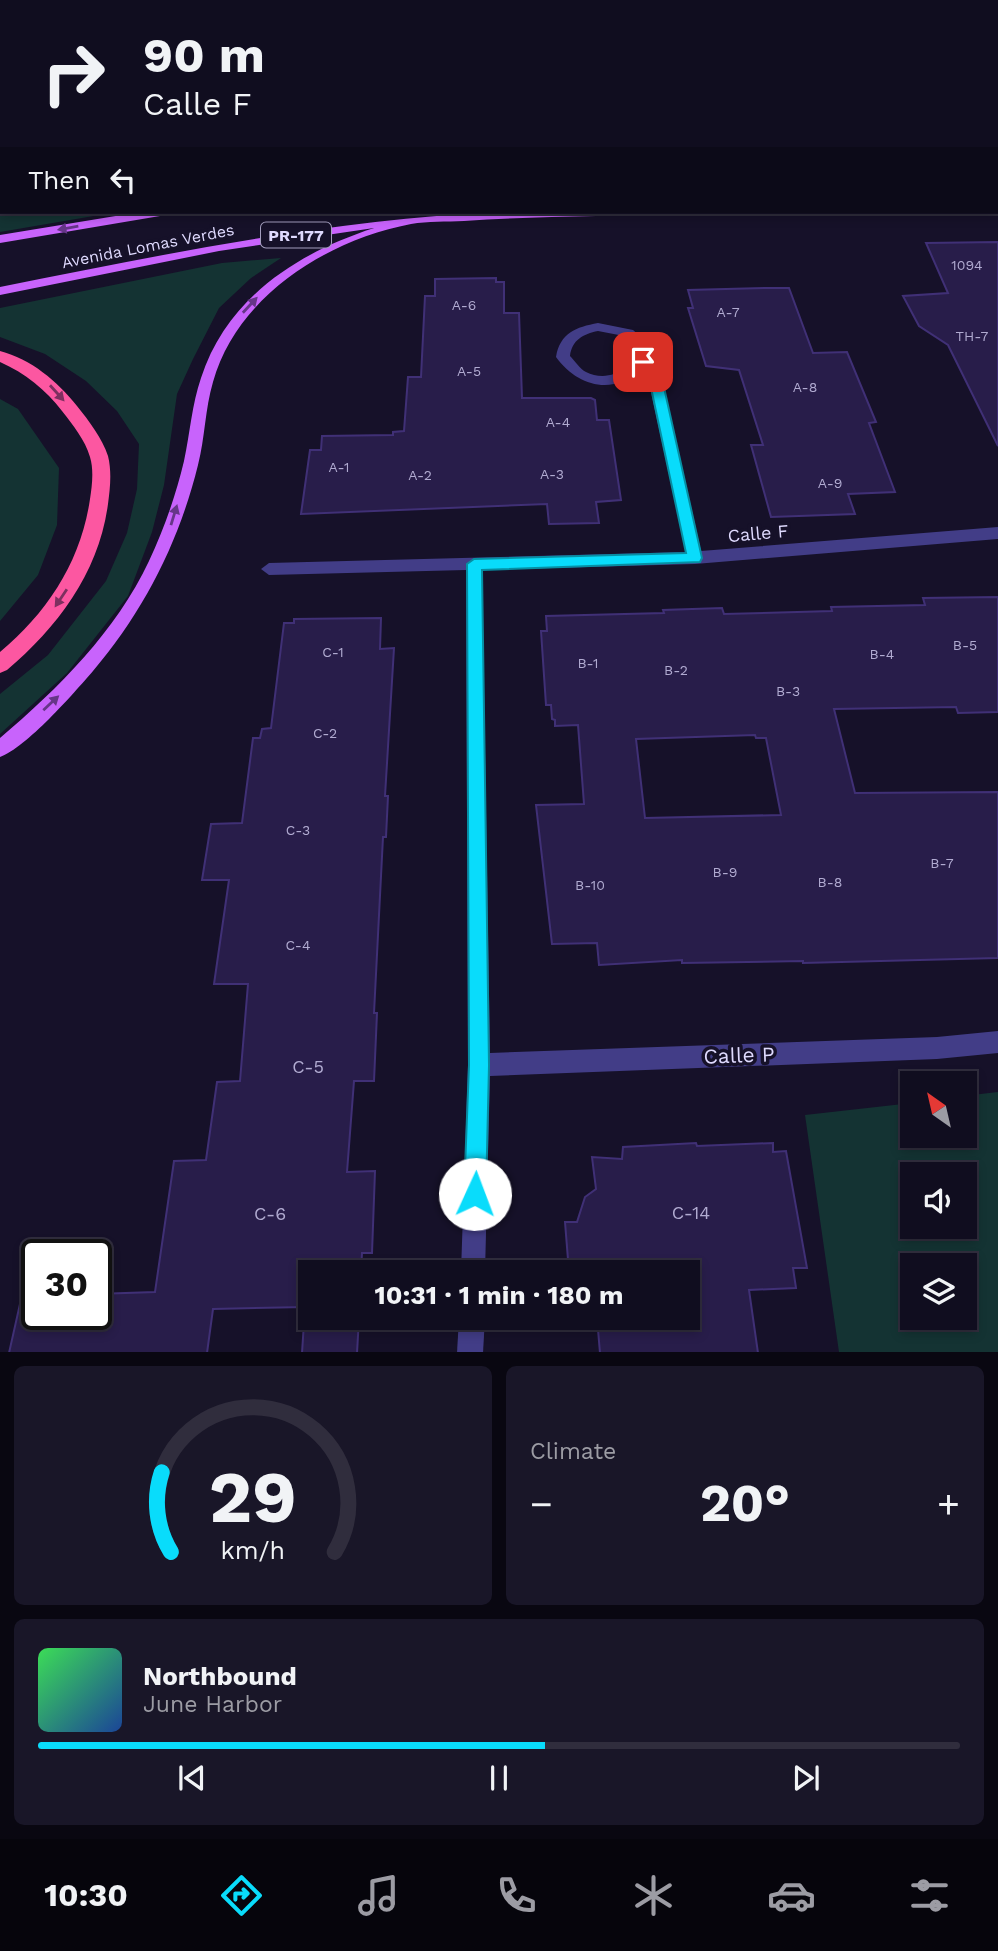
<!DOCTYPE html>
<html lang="en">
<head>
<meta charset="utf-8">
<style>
  :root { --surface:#100d1f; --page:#191628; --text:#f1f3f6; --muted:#9c9ca4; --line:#302d3d; --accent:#09dcfb }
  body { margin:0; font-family:"Work Sans",sans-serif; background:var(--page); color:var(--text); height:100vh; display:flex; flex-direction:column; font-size:26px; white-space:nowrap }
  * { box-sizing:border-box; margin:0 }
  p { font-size:23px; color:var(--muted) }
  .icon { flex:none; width:38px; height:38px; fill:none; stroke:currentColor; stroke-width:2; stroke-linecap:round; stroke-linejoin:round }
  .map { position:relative; height:1352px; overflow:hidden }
  .details { display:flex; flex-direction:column; gap:14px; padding:14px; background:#090711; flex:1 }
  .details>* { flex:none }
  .top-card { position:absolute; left:0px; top:0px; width:999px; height:214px; box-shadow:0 4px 10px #0003,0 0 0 2px var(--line); background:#100d1f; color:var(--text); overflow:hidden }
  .needle { width:46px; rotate:326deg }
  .tools { position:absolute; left:900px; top:1071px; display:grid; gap:14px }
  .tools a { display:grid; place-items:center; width:77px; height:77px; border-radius:0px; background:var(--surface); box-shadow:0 4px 10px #0003,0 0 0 2px var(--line); font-size:35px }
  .speed { position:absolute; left:21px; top:1239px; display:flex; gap:14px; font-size:35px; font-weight:700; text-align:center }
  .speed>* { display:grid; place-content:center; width:91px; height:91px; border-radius:50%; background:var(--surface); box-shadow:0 4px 10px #0003,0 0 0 2px var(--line); line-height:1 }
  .speed .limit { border:4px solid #111; border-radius:10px; background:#fff; color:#111 }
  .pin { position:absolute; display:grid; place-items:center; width:60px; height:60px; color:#fff; margin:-30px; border-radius:14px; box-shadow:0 4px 10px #0006 }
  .me { position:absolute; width:77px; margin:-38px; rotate:2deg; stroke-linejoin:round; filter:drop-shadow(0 0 5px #0008) }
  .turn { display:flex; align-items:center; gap:24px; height:147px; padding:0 28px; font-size:32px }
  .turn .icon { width:91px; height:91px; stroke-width:2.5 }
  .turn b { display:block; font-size:49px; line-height:60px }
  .then { display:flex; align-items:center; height:66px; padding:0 28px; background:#0003; gap:14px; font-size:26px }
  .big { font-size:52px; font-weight:700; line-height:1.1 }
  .details .widget { flex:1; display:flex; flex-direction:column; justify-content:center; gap:10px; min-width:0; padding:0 24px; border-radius:10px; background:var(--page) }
  .details .dial { align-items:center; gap:0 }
  .dial svg { height:182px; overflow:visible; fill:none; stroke:var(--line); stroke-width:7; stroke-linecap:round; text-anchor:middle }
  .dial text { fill:var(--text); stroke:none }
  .song { display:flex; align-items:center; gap:21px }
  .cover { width:84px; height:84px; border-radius:10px; background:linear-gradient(135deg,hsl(130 70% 55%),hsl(220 70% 35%)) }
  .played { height:7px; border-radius:4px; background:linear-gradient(90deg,var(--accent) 55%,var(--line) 55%) }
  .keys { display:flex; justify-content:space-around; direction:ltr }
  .heat { display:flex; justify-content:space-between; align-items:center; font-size:38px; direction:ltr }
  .details .tiles { flex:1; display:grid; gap:14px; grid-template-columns:1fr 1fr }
  .widget:last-child { grid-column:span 2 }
  .trip { position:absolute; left:298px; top:1260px; width:402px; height:70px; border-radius:0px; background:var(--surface); box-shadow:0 4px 10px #0003,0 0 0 2px var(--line); font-weight:700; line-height:70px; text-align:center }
  .dock { display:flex; height:112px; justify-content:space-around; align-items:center; background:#06050c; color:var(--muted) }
  .dock .icon { width:49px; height:49px }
  .dock .selected { color:var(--accent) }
  .dock b { font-size:32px; color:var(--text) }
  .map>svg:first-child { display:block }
  .green { fill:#143333; fill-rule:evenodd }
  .building { fill:#281d4a; stroke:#403076; stroke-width:2; fill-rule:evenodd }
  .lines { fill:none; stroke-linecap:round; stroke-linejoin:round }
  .minor { fill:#423d87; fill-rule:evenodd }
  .major { fill:#c863fc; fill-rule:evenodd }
  .highway { fill:#fc57a1; fill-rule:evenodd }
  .oneway { fill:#663688 }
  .oneway2 { fill:#7d305f }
  .route { fill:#09dcfb; stroke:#068fa3; stroke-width:2 }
  .labels { text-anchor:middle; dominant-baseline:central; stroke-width:7; stroke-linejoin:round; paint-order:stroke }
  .number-label { font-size:14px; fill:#b1abd1 }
  .shield { fill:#161129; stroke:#a39ebe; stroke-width:2 }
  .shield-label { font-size:16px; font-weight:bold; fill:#dfdafe }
  .far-street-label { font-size:16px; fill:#dfdafe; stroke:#161129 }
  .street-label { font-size:18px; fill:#dfdafe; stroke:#161129 }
  .near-number-label { font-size:18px; fill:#b1abd1 }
  .near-street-label { font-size:21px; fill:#dfdafe; stroke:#161129 }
</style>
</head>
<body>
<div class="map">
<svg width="998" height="1353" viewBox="0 0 998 1353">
  <rect width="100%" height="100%" fill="#161129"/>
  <g class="green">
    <polygon points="7,212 117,212 0,232 0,215"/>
    <polygon points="281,258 251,278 219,308 193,359 177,394 164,485 152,532 128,596 67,673 0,734 0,694 48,655 106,581 127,533 137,489 139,444 117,411 86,381 45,354 0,337 0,308 222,263"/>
    <polygon points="0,399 18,409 59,468 57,525 38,575 0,621"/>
    <path d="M998,1092V1352H839L805,1115L912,1103V1136H964V1096ZM964,1174V1227H912V1174ZM964,1265V1318H912V1265Z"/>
  </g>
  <g class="building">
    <polygon points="998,242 998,446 948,345 919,326 903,296 948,293 926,243"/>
    <polygon points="496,278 496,282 504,282 504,313 519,313 522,398 591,398 595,400 597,420 609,420 621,500 596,502 599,523 549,524 547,504 301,514 310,450 321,450 322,436 393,435 393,432 404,431 408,377 421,377 425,296 435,296 435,279"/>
    <polygon points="765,288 789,288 813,353 847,352 876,422 869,423 895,492 848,494 855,514 771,517 751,445 763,445 739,370 706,366 688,308 693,308 688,290"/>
    <path d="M998,597V712L958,713L956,707L834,709L855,793L998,792V958L803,963V961L682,963V960L599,965L597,943L552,944L536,805L584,804L578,725L555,726V720L552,719L551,705H546L541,631H547L546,616L664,613L663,610L722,608L724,614L832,611L831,607L925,605L923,598ZM755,735L756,738H766L781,815L645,818L636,739Z"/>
    <polygon points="381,618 380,649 394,648 385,796 388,796 386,837 383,837 374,1013 377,1013 374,1081 354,1081 347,1172 375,1171 372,1253 362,1253 361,1272 310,1272 310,1318 359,1318 357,1353 302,1353 305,1307 213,1309 207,1353 9,1353 22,1295 37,1295 37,1314 96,1314 96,1294 155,1292 174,1161 206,1160 217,1082 240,1081 248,984 214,984 229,880 202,880 211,824 242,823 253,738 260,738 262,729 271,728 284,623 294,623 294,619"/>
    <polygon points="696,1143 697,1146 773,1143 773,1152 786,1151 807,1268 793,1268 796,1288 749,1290 758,1353 600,1353 597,1318 688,1318 688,1272 569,1272 565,1222 577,1222 585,1197 596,1189 592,1157 622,1159 623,1147"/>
  </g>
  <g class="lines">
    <g class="minor">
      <polygon points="579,0 589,0 590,2 580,2"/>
      <polygon points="599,0 616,0 598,2"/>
      <path d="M598,323L633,330L649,344L648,359L663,383L701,551L998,527V539L695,564L482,570L490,1053L937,1037L998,1031V1053L937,1059L490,1076L485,1272H461L468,1065L466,570L269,575L261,569L269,563L686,552L649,383L641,370C612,396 577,386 556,357C560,333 576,327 598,323ZM598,331L624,336L635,345C637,370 607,383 586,372C580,369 575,361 570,356C572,340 583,334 598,331Z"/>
      <polygon points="459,1318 485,1318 483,1353 457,1353"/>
    </g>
    <g class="major">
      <rect x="0" y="32" width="2" height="6"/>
      <polygon points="140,212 166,212 160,216 0,243 0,235"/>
      <path d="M498,212H602L596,216C552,217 508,218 464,221C446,222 428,221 411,224C327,240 237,296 213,382C205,409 205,438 198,465C179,542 144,611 93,671C74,693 26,748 0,757V738C59,688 116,631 149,561C164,529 176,495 184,461C190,433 192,404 201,378C227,298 297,253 374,228L219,251L0,295V287C165,254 329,220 498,212Z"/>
    </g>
    <g class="highway">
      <polygon points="0,43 2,44 2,51 0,51"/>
      <polygon points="0,195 2,195 0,204"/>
      <path d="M0,351C31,359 57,381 77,406C89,421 102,438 108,456C112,472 110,489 108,504C99,572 58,627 7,670L0,673V652C48,612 81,561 90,499C92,486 94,470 90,457C85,440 73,425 62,411C46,390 25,373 0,362Z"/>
    </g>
  </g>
  <defs><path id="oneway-solid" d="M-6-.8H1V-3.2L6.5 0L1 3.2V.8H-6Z" transform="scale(1.75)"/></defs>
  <g class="oneway">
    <use href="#oneway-solid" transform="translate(68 228) rotate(170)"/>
    <use href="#oneway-solid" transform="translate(250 305) rotate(-47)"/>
    <use href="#oneway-solid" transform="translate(174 515) rotate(-73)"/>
    <use href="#oneway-solid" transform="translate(51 703) rotate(-43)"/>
  </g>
  <g class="oneway2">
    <use href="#oneway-solid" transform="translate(57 393) rotate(48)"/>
    <use href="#oneway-solid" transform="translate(61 598) rotate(124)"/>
  </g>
  <polygon class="route" points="643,358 647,359 663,383 702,558 700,562 482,570 489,1065 486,1194 483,1202 475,1205 468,1202 464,1194 469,1065 467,564 474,559 686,553 650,383 637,362"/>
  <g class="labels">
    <g class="number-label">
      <text x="967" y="265">1094</text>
      <text x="464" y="305">A-6</text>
      <text x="728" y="312">A-7</text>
      <text x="972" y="336">TH-7</text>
      <text x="469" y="371">A-5</text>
      <text x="805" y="387">A-8</text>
      <text x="558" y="422">A-4</text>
      <text x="339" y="467">A-1</text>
      <text x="552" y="474">A-3</text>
      <text x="420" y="475">A-2</text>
      <text x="830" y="483">A-9</text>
      <text x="965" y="645">B-5</text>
      <text x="333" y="652">C-1</text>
      <text x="882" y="654">B-4</text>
      <text x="588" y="663">B-1</text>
      <text x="676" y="670">B-2</text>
      <text x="788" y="691">B-3</text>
      <text x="325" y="733">C-2</text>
      <text x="298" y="830">C-3</text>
      <text x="942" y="863">B-7</text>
      <text x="725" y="872">B-9</text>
      <text x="830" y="882">B-8</text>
      <text x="590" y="885">B-10</text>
      <text x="298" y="945">C-4</text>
    </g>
    <rect class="shield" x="261" y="222.5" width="70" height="25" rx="5"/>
    <g class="shield-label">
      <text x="296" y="235">PR-177</text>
    </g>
    <g class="far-street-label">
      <text transform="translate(148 246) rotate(-11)">Avenida Lomas Verdes</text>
    </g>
    <g class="street-label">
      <text transform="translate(758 533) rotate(-5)">Calle F</text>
    </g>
    <g class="near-number-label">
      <text x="308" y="1066">C-5</text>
      <text x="691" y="1212">C-14</text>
      <text x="270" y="1213">C-6</text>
    </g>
    <g class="near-street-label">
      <text transform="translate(739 1055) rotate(-2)">Calle P</text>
    </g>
  </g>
</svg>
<div class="tools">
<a><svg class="needle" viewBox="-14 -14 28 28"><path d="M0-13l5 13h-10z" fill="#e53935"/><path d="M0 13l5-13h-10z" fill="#9c9ca4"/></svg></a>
<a><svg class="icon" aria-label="sound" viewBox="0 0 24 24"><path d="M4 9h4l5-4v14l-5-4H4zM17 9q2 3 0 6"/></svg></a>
<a><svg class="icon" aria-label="layers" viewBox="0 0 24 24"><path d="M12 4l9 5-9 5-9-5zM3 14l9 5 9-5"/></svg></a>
</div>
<div class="speed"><div class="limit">30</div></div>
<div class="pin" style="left:643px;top:362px;background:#d93025"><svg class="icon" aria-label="arrive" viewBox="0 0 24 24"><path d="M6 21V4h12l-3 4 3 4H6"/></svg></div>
<svg class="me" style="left:475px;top:1194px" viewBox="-20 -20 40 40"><circle r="19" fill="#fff"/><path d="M0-13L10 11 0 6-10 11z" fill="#09dcfb"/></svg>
<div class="trip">10:31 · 1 min · 180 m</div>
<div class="top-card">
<div class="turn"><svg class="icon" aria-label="right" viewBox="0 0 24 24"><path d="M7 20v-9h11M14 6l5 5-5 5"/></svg><div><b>90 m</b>Calle F</div></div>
<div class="then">Then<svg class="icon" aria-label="left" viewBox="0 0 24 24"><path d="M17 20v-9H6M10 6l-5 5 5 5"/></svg></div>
</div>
</div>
<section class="details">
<div class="tiles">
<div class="widget dial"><svg viewBox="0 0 100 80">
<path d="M14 69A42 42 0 1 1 86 69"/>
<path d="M14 69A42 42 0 0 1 10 34" stroke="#09dcfb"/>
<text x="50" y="56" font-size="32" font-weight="700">29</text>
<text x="50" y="72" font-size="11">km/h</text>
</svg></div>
<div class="widget"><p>Climate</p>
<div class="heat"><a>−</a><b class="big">20°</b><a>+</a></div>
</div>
<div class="widget">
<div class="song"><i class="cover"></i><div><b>Northbound</b><p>June Harbor</p></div></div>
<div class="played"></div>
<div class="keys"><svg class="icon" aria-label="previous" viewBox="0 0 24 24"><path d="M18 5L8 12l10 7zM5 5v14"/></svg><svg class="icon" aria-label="pause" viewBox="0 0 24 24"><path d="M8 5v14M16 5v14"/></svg><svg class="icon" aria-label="next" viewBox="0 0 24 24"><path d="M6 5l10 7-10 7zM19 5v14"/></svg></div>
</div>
</div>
</section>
<nav class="dock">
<b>10:30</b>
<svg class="icon selected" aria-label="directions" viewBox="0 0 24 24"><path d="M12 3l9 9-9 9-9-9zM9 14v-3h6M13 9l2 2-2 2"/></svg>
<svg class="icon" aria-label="music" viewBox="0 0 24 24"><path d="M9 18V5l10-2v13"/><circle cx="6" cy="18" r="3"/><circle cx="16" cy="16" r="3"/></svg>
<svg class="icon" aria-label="phone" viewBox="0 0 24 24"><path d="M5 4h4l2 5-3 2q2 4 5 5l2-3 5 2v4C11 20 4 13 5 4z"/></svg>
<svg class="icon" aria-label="climate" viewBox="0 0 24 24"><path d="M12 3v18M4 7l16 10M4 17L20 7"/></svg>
<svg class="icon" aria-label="car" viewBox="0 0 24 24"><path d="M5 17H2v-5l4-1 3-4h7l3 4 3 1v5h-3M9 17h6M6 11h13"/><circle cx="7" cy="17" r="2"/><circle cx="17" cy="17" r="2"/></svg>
<svg class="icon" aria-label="filters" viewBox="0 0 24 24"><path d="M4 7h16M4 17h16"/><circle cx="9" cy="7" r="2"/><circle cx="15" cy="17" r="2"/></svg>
</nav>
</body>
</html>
